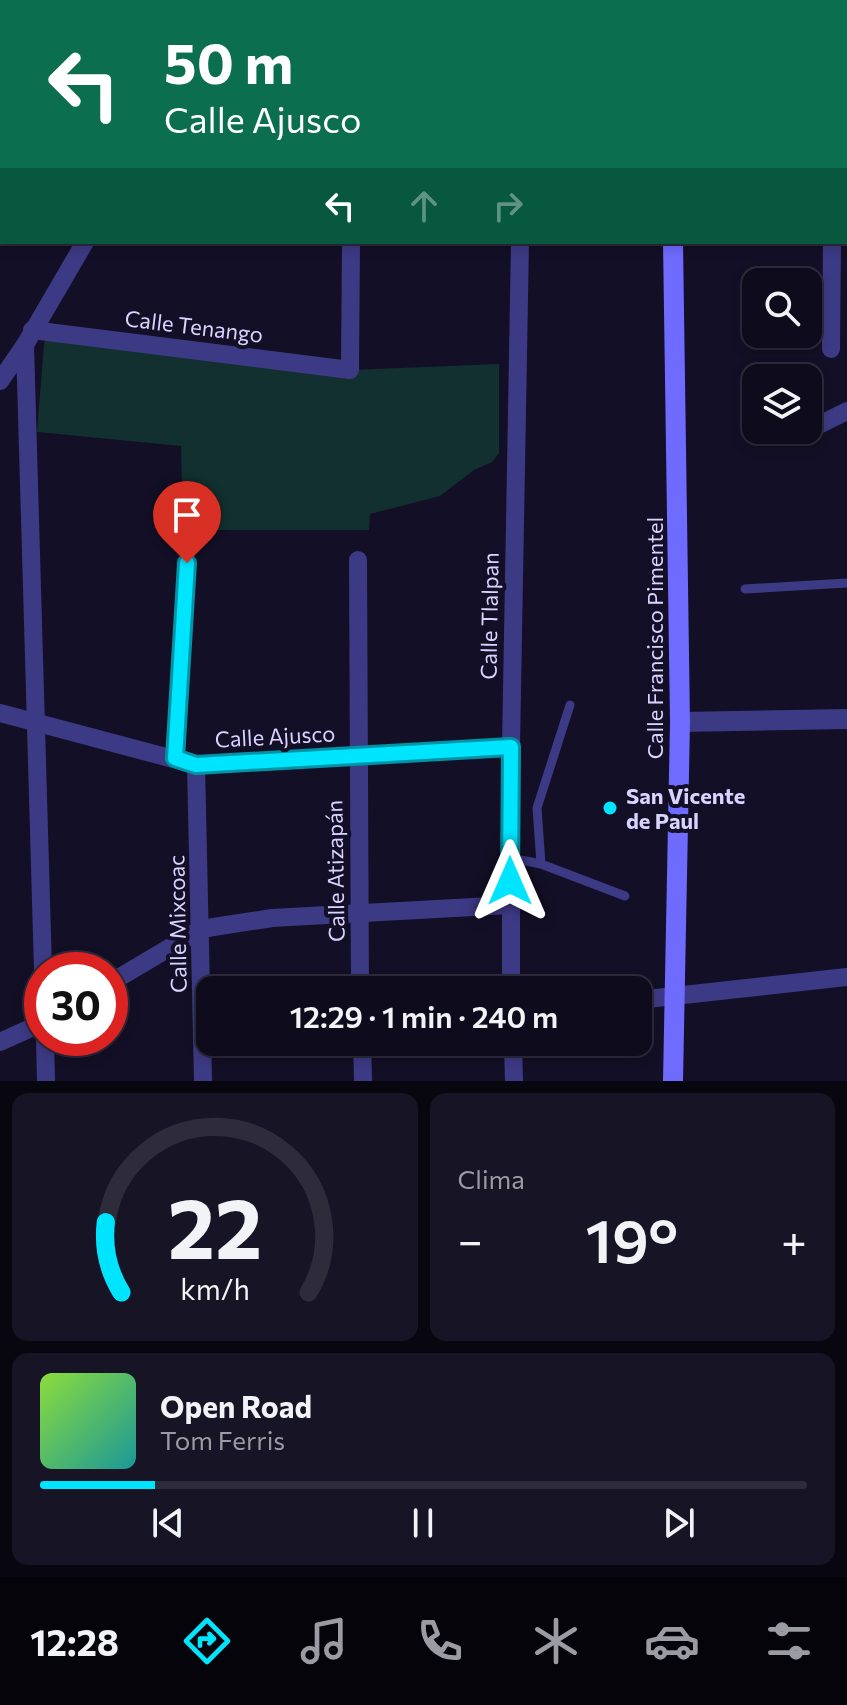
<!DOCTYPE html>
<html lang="es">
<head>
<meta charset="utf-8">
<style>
  :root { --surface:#0e0b1c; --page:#171425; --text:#f1f3f6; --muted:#9b9ba3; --line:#2e2b3b; --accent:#00e5ff }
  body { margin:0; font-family:Commissioner,sans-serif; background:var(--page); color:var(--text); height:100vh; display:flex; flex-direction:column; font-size:30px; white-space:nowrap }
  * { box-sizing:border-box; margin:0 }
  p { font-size:26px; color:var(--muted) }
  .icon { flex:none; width:44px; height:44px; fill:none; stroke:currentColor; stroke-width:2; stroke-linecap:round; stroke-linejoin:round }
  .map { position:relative; height:1081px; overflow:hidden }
  .panel { display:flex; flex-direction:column; gap:12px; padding:12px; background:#08060f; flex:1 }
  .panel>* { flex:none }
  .hud { position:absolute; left:0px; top:0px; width:848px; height:244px; box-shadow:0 4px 12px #0003,0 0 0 2px var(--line); background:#0b6e4f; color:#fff; overflow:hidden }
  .fabs { position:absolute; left:742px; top:268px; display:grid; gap:16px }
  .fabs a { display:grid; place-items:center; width:80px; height:80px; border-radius:16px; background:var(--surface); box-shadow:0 4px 12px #0003,0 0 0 2px var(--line); font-size:40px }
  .speed { position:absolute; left:24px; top:952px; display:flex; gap:16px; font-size:40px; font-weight:700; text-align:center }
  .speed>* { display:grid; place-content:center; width:104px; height:104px; border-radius:50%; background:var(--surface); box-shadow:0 4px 12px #0003,0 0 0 2px var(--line); line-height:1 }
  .speed .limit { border:12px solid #d22; background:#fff; color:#111 }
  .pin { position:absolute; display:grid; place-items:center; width:68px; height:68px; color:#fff; margin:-82px -34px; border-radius:50% 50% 50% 0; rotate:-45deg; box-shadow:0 0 8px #0007 }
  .pin .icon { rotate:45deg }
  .me { position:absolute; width:88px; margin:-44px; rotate:0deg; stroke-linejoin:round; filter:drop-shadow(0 0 6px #0008) }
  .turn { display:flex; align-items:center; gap:28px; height:168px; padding:0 32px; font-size:36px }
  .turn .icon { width:104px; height:104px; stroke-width:2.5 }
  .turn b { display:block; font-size:56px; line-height:68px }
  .lanes { display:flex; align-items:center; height:76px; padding:0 32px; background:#0003; justify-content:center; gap:40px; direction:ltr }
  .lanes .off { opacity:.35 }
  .big { font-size:60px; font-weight:600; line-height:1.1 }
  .panel .card { flex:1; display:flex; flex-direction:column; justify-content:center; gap:12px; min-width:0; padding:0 28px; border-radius:16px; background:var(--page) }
  .panel .dial { align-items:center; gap:0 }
  .dial svg { height:208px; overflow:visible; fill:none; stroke:var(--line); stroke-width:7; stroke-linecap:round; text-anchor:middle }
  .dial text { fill:var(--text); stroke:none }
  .song { display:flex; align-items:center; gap:24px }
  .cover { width:96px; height:96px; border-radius:12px; background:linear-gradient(135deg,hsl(90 70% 55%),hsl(180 70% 35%)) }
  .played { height:8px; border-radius:4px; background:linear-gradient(90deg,var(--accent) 15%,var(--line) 15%) }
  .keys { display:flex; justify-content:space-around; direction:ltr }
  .heat { display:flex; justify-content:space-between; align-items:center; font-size:44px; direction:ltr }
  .panel .tiles { flex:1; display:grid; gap:12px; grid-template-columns:1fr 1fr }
  .card:last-child { grid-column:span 2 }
  .trip { position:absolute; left:196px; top:976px; width:456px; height:80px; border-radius:16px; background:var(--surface); box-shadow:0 4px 12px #0003,0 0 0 2px var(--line); font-weight:600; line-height:80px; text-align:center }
  .menu { display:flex; height:128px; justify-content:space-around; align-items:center; background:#06040b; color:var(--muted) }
  .menu .icon { width:56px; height:56px }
  .menu .on { color:var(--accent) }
  .menu b { font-size:36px; color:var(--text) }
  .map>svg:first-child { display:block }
  .green { fill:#12302f }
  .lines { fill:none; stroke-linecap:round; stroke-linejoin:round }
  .service { stroke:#3d3a85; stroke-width:9 }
  .minor { stroke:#3d3a85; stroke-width:18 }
  .tertiary { stroke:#3d3a85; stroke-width:20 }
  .secondary { stroke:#6f6bff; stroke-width:20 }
  .route-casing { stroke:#0095a6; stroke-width:20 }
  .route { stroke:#00e5ff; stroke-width:14 }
  .poi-dot { fill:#00e5ff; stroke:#130f26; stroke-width:3 }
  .labels { text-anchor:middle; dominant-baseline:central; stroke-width:8; stroke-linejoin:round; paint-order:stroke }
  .street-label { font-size:22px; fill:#d9d4ff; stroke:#130f26 }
  .poi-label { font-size:22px; font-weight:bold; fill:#d9d4ff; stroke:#130f26; text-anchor:start }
</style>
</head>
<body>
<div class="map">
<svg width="847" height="1081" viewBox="0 0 847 1081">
  <rect width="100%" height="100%" fill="#130f26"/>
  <polygon class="green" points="48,333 350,370 499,364 499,453 492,462 474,470 440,496 370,514 369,530 183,530 181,446 37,432 44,344"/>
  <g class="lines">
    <g class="service">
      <polyline points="745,589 847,583"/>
      <polyline points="510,858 541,864 625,896"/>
      <polyline points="541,864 537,808 570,705"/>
    </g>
    <g class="minor">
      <polyline points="158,0 161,2"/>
      <polyline points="229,2 230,0"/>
      <polyline points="356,2 356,0"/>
      <polyline points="525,2 525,0"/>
      <polyline points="828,2 828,0"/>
      <polyline points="32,330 350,370 351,242"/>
      <polyline points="25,345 43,970"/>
      <polyline points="831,349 832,242"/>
      <polyline points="0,381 25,345 85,242"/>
      <polyline points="811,429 847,411"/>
      <polyline points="358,560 360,990"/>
      <polyline points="0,713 196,765 511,747"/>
      <polyline points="175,758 187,563"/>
      <polyline points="196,765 203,1081"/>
      <polyline points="110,983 201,929 272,918 510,905"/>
      <polyline points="511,990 511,747 520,242"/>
      <polyline points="638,1000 847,977"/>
      <polyline points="45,1038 46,1081"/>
      <polyline points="0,1042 42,1023"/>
      <polyline points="362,1042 363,1081"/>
      <polyline points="513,1042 514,1081"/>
    </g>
    <g class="tertiary">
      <polyline points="798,0 815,2"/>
      <polyline points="49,2 50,0"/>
      <polyline points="846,5 847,6"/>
      <polyline points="0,88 2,84"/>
      <polyline points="680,722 847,719"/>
    </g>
    <g class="secondary">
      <polyline points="668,0 668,2"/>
      <polyline points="673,242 680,722 673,1081"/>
    </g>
  </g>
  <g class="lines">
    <g class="route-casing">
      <polyline id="route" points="187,563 175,758 196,765 511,747 510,881"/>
    </g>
    <use href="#route" class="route"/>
  </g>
  <circle class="poi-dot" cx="610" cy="808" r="8"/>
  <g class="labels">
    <g class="street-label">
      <text transform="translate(194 326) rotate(7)">Calle Tenango</text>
      <text transform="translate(489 616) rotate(-89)">Calle Tlalpan</text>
      <text transform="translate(654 638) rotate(-90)">Calle Francisco Pimentel</text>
      <text transform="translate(275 736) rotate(-3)">Calle Ajusco</text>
      <text transform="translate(335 871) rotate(-91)">Calle Atizapán</text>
      <text transform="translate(177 924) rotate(-91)">Calle Mixcoac</text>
    </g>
    <g class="poi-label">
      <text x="626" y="795">San Vicente<tspan x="626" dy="25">de Paul</tspan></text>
    </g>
  </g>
</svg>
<div class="fabs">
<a><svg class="icon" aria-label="search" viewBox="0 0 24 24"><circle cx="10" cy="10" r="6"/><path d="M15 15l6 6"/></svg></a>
<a><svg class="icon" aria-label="layers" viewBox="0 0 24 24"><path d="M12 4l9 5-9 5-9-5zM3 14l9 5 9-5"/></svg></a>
</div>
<div class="speed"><div class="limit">30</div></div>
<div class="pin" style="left:187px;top:563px;background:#d93025"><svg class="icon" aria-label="arrive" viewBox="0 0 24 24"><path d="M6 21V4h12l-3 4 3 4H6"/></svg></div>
<svg class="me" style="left:510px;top:881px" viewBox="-20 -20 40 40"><path d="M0-17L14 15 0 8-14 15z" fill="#00e5ff" stroke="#fff" stroke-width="4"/></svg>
<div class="trip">12:29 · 1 min · 240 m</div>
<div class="hud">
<div class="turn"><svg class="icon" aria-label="left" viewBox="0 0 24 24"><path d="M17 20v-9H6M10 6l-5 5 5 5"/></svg><div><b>50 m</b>Calle Ajusco</div></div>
<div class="lanes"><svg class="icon" aria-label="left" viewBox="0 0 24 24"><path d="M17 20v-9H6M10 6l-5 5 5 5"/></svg><svg class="icon off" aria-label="ahead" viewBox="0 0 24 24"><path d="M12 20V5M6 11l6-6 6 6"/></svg><svg class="icon off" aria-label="right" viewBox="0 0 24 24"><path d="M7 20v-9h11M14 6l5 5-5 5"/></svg></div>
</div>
</div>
<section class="panel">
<div class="tiles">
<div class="card dial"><svg viewBox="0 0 100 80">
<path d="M14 69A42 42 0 1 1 86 69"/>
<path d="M14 69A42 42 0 0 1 8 42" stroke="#00e5ff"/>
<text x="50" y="56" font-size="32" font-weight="700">22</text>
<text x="50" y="72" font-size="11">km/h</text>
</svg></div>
<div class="card"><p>Clima</p>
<div class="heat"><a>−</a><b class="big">19°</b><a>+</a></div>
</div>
<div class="card">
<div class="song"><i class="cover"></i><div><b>Open Road</b><p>Tom Ferris</p></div></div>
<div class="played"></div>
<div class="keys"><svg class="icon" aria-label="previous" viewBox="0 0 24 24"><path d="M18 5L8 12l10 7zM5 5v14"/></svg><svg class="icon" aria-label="pause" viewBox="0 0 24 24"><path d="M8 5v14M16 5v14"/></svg><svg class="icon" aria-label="next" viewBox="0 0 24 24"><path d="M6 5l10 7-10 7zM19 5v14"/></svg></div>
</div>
</div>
</section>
<nav class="menu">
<b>12:28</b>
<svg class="icon on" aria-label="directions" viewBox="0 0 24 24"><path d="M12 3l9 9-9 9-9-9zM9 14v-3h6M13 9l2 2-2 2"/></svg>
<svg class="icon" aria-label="music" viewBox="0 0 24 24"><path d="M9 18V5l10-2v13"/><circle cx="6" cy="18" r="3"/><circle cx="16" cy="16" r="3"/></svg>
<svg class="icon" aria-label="phone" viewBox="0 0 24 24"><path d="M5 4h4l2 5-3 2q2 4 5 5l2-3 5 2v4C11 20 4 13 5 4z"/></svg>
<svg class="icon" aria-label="climate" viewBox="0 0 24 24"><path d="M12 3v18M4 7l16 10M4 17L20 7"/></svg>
<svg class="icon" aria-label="car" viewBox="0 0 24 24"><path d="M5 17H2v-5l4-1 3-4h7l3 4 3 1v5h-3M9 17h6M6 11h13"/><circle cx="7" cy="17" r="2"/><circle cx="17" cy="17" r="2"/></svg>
<svg class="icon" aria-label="filters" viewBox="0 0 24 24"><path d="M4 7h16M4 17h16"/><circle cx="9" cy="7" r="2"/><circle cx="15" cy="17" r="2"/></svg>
</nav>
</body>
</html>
